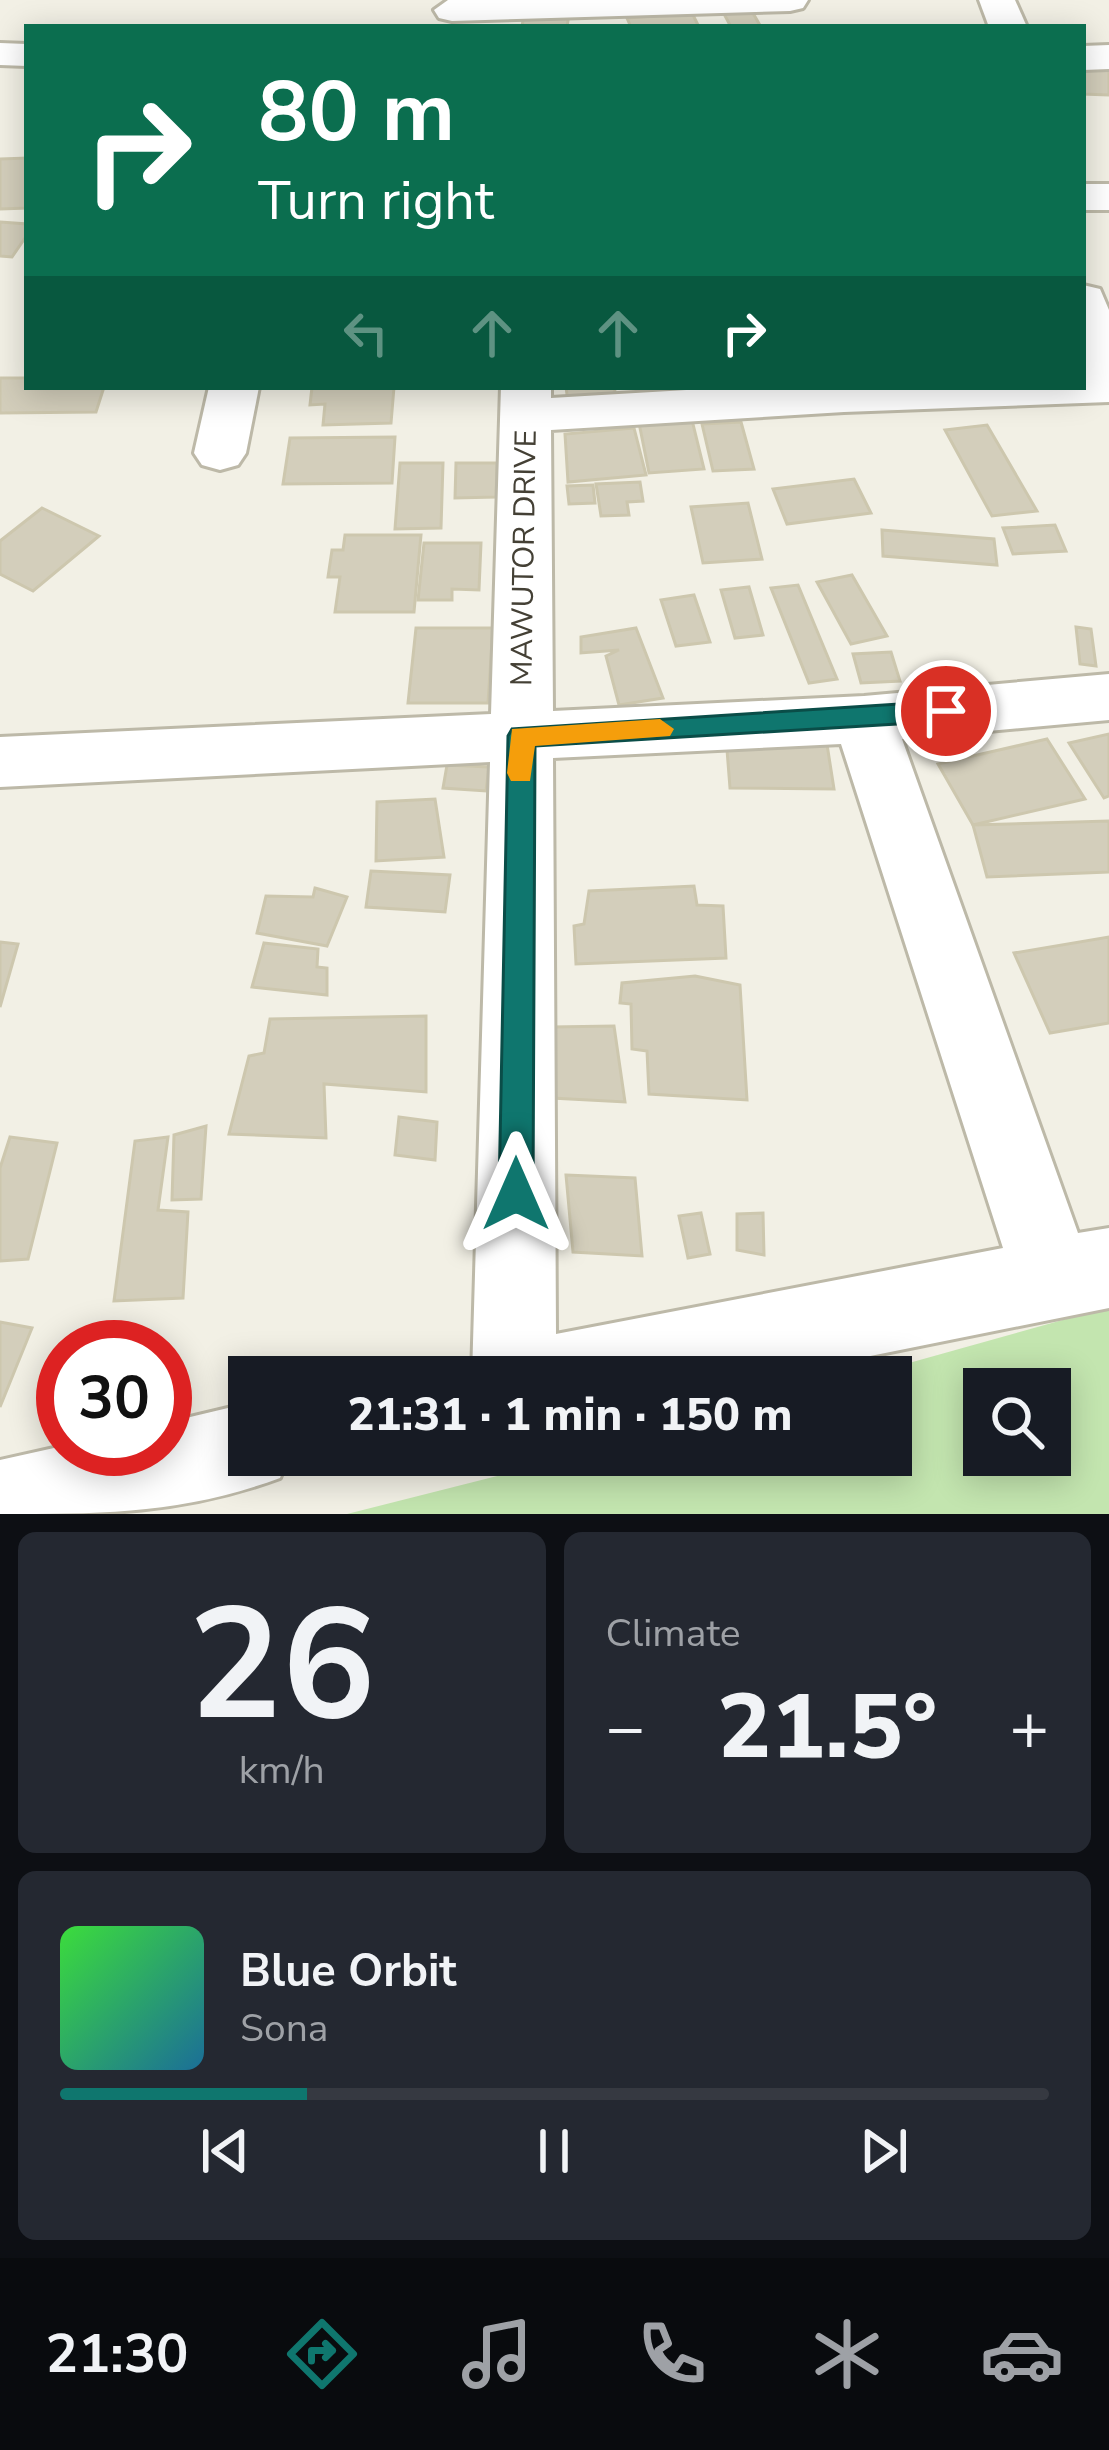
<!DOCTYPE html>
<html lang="en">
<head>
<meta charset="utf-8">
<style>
  :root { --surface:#171b24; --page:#242831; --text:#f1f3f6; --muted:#9ea1a6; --line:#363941; --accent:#0f766e }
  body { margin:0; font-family:"Nunito Sans",sans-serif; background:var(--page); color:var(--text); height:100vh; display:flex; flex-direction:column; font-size:45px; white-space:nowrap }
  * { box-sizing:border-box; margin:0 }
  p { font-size:39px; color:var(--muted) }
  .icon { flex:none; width:66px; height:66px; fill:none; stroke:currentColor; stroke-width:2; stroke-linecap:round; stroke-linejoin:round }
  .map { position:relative; height:1514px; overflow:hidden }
  .sheet { display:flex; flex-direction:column; gap:18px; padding:18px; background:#0d0f14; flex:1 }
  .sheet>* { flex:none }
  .top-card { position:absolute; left:24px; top:24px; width:1062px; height:366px; border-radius:0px; box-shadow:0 6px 30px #0003; background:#0b6e4f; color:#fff; overflow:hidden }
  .tools { position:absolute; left:963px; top:1368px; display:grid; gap:24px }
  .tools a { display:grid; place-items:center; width:108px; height:108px; border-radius:0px; background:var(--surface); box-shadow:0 6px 30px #0003; font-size:60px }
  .speed { position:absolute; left:36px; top:1320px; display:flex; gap:24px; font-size:60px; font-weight:700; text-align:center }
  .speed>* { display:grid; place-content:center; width:156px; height:156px; border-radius:50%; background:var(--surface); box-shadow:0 6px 30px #0003; line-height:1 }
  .speed .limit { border:18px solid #d22; background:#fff; color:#111 }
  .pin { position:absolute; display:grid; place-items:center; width:102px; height:102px; color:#fff; margin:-51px; border:6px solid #fff; border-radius:50%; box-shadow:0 3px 12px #0007 }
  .me { position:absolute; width:132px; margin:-66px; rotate:0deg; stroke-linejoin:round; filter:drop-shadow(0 0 9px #0008) }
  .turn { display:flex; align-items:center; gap:42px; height:252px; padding:0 36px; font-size:54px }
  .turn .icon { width:156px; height:156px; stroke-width:2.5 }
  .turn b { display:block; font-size:84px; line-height:102px }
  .lanes { display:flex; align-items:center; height:114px; padding:0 36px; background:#0003; justify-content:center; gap:60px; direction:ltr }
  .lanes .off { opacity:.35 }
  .big { font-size:90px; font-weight:800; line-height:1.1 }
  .sheet .widget { flex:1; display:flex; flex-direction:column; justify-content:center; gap:18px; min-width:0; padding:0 42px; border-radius:18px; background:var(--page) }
  .sheet .dial { align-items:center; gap:0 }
  .dial b { font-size:156px; line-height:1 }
  .song { display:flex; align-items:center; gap:36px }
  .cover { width:144px; height:144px; border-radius:18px; background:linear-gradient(135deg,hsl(120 70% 55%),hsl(200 70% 35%)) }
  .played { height:12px; border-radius:6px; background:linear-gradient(90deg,var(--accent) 25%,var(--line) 25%) }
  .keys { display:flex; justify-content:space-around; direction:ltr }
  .heat { display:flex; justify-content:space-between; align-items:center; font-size:66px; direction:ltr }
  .sheet .tiles { flex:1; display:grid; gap:18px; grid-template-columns:1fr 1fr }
  .widget:last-child { grid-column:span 2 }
  .trip { position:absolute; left:228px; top:1356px; width:684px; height:120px; border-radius:0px; background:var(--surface); box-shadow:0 6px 30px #0003; font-weight:800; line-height:120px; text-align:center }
  .dock { display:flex; height:192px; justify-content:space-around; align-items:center; background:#090b0e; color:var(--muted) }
  .dock .icon { width:84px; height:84px }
  .dock .current { color:var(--accent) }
  .dock b { font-size:54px; color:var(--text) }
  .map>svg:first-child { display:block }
  .green { fill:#c3e5af; fill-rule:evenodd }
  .building { fill:#d3cebb; stroke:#cdc7ae; stroke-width:3 }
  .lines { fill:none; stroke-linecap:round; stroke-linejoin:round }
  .minor-casing { stroke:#bdb9a8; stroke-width:6 }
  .minor { fill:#fff; fill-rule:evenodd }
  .route { fill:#0f766e; stroke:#0a4d48; stroke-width:3 }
  .slow { fill:#f59e0b }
  .labels { text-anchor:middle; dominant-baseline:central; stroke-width:10; stroke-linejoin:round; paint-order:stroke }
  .street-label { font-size:30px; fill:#444035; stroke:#fff }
</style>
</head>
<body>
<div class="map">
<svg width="1109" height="1514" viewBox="0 0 1109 1514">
  <rect width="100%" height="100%" fill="#f2f0e5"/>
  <path class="green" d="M1109,1307V1514H347L580,1455H891V1377H859ZM984,1389H1050V1455H984Z"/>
  <g class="building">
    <polygon points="750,8 761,27 731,27 722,10"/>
    <polygon points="524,13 569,14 567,27 522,27"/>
    <polygon points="692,13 699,27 631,27 627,18"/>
    <polygon points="1083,69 1109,70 1109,95 1083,94"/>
    <polygon points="27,158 27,208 0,209 0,159"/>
    <polygon points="0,222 27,224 27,235 12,257 0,256"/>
    <polygon points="0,378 27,378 27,387 104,387 96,412 0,413"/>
    <polygon points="312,387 394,387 391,423 323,425 325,404 310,405"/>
    <polygon points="566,387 614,387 617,400 568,402"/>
    <polygon points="692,420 704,469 649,473 639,423"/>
    <polygon points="741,422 754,469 713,471 702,424"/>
    <polygon points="987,425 1037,511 992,516 945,430"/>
    <polygon points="634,428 646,475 568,482 565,434"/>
    <polygon points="395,437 392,483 283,484 290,438"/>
    <polygon points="400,463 443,463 441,528 395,529"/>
    <polygon points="456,463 497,463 496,497 455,498"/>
    <polygon points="854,479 871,513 787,524 773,489"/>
    <polygon points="640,482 643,501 627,502 629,515 601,516 596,484"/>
    <polygon points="593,485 595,503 569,504 567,486"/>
    <polygon points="748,503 762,559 703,563 691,507"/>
    <polygon points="42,508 99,536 33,591 0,574 0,541"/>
    <polygon points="1055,525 1066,551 1013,554 1003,528"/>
    <polygon points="882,530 994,539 997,565 883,556"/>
    <polygon points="345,535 421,535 414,612 335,612 340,577 328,577 332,550 343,550"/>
    <polygon points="424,543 481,543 479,590 452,589 452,600 418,600"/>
    <polygon points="852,575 887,636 851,644 817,582"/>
    <polygon points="798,585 837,679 809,683 771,588"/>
    <polygon points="749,587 763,635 735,638 721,590"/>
    <polygon points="694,595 710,642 676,646 661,600"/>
    <polygon points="1076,627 1091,629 1096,666 1080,664"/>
    <polygon points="416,628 493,628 488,703 408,703"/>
    <polygon points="636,628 663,698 619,705 606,656 619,650 581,653 581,637"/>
    <polygon points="891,652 900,681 861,683 853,654"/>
    <polygon points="1109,734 1109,796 1104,798 1069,743"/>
    <polygon points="726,737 826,738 834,789 730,788"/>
    <polygon points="1047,739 1085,799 973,825 938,764"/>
    <polygon points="447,765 489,767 486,791 443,788"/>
    <polygon points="435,799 444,857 376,861 377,802"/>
    <polygon points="1109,821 1109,872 987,877 973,825"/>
    <polygon points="371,871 450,875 445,912 366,907"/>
    <polygon points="694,886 697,905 723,906 726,958 576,964 574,926 584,924 589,891"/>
    <polygon points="315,888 347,897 327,946 257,933 266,896 313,897"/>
    <polygon points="1109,937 1109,1023 1050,1033 1014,953"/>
    <polygon points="0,942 18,944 0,1007"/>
    <polygon points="264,943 318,949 317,967 327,968 327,995 252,987"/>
    <polygon points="695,976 740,985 747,1100 649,1094 647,1051 632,1049 631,1004 620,1003 622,983"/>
    <polygon points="426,1016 426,1092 324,1084 326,1138 229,1134 249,1056 264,1053 270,1019"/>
    <polygon points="614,1026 625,1102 552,1098 552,1027"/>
    <polygon points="399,1117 437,1122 435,1160 395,1155"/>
    <polygon points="206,1126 201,1199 172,1200 174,1135"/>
    <polygon points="10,1137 57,1143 28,1259 0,1261 0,1168"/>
    <polygon points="168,1137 158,1210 188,1212 183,1298 114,1301 135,1141"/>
    <polygon points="566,1175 635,1178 642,1256 573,1252"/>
    <polygon points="701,1213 710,1254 688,1258 679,1216"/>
    <polygon points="763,1213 764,1255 737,1250 737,1214"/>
    <polygon points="0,1322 32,1328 0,1407"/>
  </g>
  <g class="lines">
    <g class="minor-casing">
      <g id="minor">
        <polygon points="448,0 808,0 803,8 790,11 452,21 439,18 434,10"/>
        <polygon points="979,0 1015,0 1027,27 989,27"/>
        <polygon points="0,43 27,44 27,66 0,65"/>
        <polygon points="1109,45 1109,69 1083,70 1083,46"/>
        <rect x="1083" y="184" width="26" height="26"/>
        <path d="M1083,285L1100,289L1109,310V402L844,412L551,430L553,711L864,696L1109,674V720L902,739L1078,1233L1109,1228V1308L766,1377H472L490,762L0,787V737L491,714L501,387H551V398L737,387H1083ZM841,744L1003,1248L556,1334L553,758Z"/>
        <polygon points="209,387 259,387 246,453 238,465 220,470 202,465 194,453"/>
        <path d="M249,1403V1455H289L280,1478C182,1514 103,1514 0,1514V1460L63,1446L165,1449V1423Z"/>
      </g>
    </g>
    <use href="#minor" class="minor"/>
  </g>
  <polygon class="route" points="946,701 959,711 946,721 535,746 533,1194 528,1206 516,1210 504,1206 499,1194 508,736 512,729"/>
  <polygon class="slow" points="660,719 674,729 670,736 535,746 530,781 511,781 507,773 512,729"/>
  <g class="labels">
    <g class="street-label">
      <text transform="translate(524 558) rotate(-89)">MAWUTOR DRIVE</text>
    </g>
  </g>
</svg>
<div class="tools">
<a><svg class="icon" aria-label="search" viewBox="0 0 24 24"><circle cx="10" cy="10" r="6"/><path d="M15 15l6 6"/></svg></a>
</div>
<div class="speed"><div class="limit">30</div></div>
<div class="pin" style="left:946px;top:711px;background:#d93025"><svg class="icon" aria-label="arrive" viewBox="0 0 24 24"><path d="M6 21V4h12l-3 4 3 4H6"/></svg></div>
<svg class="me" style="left:516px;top:1194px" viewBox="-20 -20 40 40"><path d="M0-17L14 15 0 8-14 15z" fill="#0f766e" stroke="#fff" stroke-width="4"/></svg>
<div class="trip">21:31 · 1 min · 150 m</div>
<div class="top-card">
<div class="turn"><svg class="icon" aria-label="right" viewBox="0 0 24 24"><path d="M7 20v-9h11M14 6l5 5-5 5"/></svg><div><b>80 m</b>Turn right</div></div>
<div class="lanes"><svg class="icon off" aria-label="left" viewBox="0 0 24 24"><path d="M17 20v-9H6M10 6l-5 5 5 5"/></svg><svg class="icon off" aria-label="ahead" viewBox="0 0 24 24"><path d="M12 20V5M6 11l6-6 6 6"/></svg><svg class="icon off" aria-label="ahead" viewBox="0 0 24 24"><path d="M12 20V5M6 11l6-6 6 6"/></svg><svg class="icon" aria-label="right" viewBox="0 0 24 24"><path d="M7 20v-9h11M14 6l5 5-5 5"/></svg></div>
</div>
</div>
<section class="sheet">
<div class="tiles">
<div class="widget dial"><b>26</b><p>km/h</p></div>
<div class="widget"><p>Climate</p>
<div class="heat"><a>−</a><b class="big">21.5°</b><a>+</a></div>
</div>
<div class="widget">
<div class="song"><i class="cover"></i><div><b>Blue Orbit</b><p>Sona</p></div></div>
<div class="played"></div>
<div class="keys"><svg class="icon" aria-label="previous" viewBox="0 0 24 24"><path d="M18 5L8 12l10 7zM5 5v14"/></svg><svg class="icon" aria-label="pause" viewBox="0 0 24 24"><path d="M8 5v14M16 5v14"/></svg><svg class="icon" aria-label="next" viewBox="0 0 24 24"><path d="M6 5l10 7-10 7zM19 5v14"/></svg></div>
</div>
</div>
</section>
<nav class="dock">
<b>21:30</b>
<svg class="icon current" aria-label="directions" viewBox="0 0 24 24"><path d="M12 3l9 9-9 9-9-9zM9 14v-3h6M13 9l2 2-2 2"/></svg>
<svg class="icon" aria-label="music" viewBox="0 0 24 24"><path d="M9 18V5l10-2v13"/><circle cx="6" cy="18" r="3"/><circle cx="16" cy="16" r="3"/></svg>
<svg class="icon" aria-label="phone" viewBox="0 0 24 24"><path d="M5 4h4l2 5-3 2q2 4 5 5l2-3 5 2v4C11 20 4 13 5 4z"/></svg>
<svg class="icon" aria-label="climate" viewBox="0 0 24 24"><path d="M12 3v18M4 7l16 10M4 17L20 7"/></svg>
<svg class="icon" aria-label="car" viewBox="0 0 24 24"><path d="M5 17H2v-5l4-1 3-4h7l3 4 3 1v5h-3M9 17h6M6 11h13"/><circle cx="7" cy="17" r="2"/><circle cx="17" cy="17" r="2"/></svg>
</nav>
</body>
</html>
